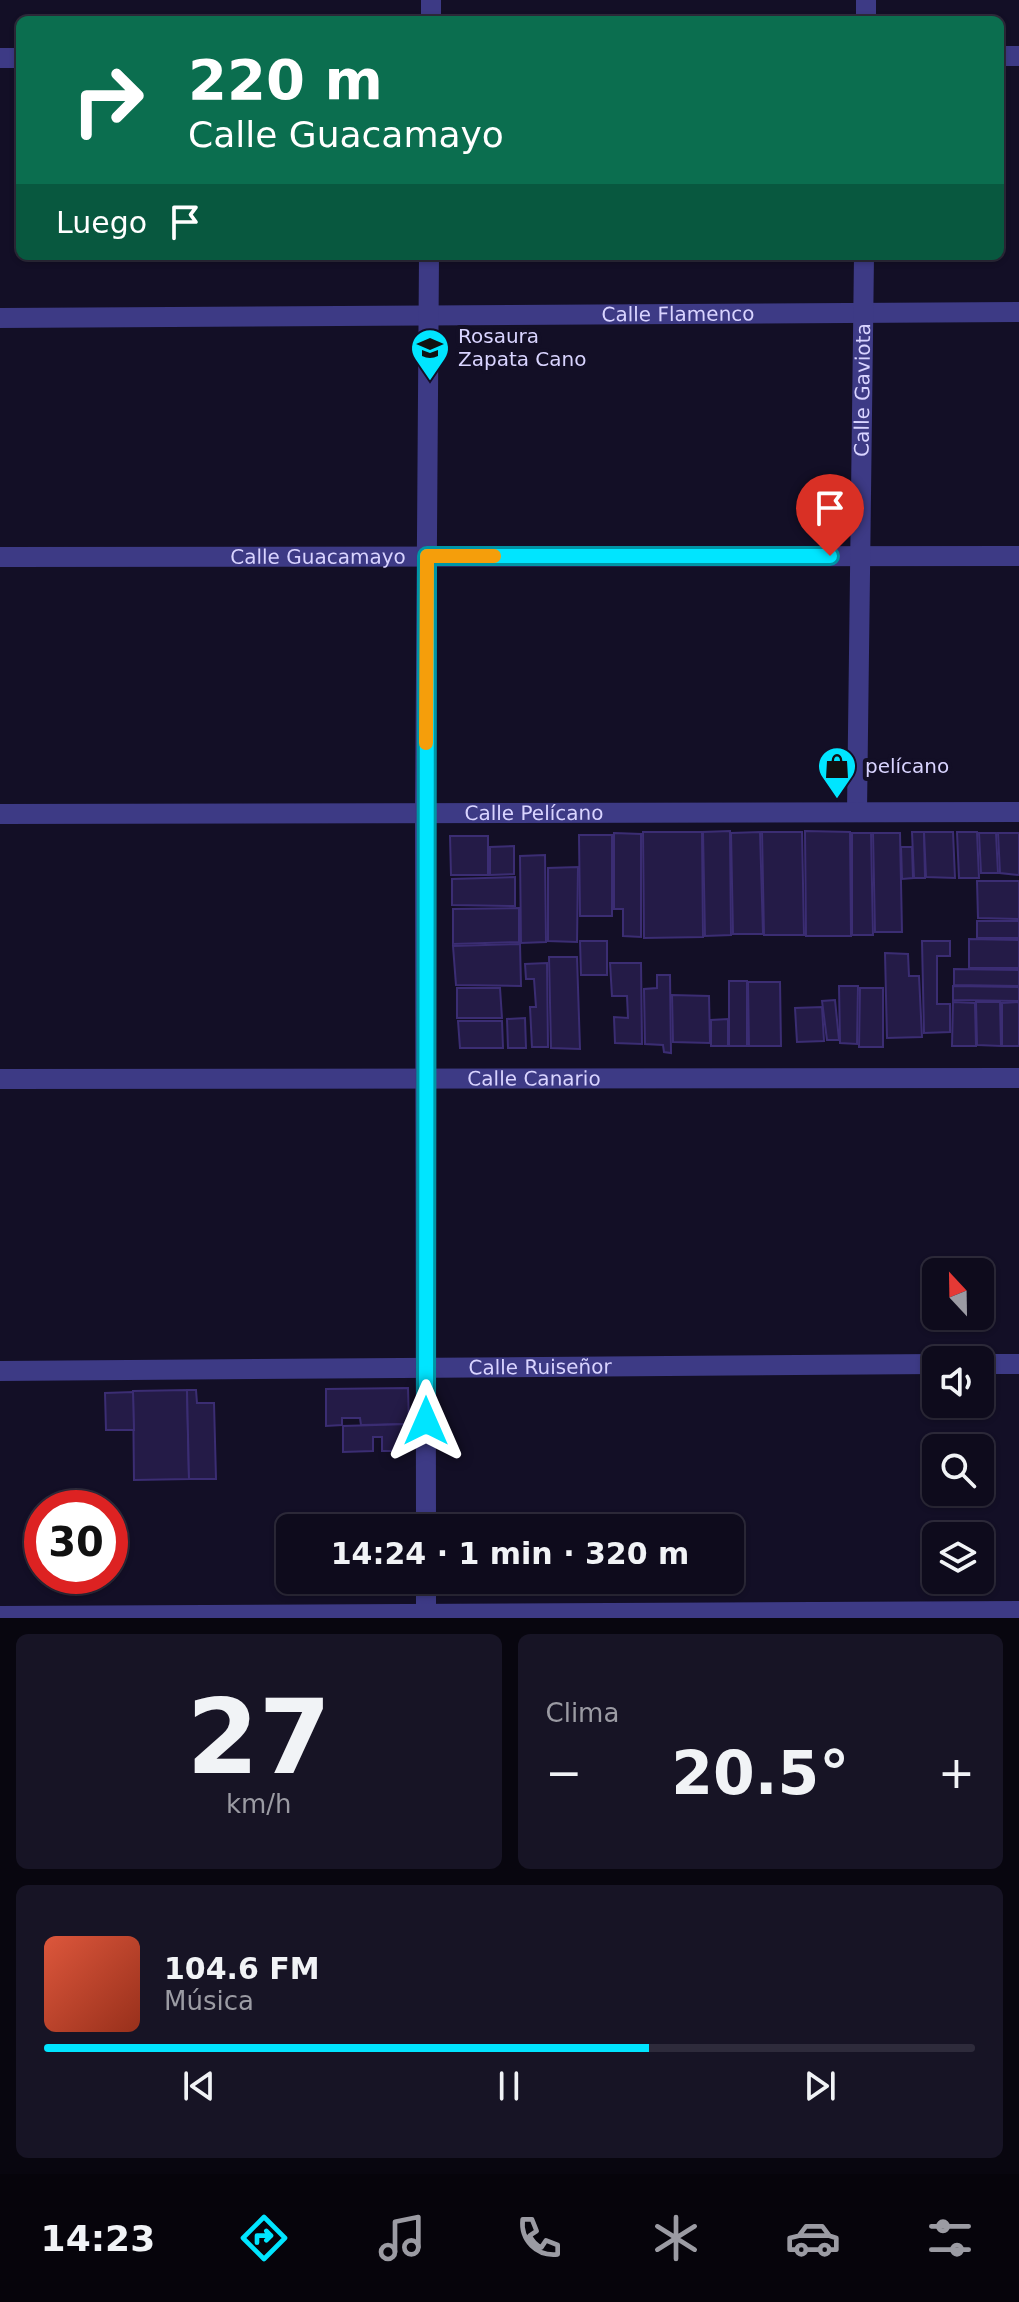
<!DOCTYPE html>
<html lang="es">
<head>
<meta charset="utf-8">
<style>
  :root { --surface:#0e0b1c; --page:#171425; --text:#f1f3f6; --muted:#9b9ba3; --line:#2e2b3b; --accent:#00e5ff }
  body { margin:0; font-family:"DejaVu Sans",sans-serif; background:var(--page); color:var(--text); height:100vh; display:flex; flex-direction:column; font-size:30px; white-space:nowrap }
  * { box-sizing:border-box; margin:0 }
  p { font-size:26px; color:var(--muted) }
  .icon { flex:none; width:44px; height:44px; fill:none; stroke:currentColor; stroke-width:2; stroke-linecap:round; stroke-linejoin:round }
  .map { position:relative; height:1618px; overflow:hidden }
  .details { display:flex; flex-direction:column; gap:16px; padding:16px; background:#08060f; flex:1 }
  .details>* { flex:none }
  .hud { position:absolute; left:16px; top:16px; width:988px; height:244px; border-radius:12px; box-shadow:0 2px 6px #0004,0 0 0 2px var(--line); background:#0b6e4f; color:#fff; overflow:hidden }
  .needle { width:52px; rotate:338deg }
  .controls { position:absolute; left:922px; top:1258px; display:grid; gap:16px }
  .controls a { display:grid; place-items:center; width:72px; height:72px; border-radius:12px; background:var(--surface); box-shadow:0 2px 6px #0004,0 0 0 2px var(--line); font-size:40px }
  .speed { position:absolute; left:24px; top:1490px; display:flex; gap:16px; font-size:40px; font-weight:700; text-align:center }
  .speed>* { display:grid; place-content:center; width:104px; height:104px; border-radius:50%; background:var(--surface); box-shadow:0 2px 6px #0004,0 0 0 2px var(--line); line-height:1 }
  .speed .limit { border:12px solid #d22; background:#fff; color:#111 }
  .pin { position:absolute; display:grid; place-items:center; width:68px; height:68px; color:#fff; margin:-82px -34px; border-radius:50% 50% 50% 0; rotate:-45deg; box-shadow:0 0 8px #0007 }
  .pin .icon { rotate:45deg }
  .me { position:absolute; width:88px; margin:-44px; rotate:0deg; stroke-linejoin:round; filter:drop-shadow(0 0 6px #0008) }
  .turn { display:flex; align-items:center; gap:28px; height:168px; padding:0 40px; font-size:36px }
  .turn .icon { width:104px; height:104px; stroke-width:2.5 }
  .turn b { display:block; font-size:56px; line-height:68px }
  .then { display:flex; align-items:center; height:76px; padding:0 40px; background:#0003; gap:16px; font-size:30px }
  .big { font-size:60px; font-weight:800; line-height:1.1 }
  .details .tile { flex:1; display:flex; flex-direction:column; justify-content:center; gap:12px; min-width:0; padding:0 28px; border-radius:12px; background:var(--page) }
  .details .dial { align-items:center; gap:0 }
  .dial b { font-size:104px; line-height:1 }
  .song { display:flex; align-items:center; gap:24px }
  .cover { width:96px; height:96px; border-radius:12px; background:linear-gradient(135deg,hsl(10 70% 55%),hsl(10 70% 35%)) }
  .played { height:8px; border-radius:4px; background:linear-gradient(90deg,var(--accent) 65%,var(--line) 65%) }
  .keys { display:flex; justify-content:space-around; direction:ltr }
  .heat { display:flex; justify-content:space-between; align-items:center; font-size:44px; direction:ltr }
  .details .tiles { flex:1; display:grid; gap:16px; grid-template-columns:1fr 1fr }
  .tile:last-child { grid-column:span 2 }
  .trip { position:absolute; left:276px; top:1514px; width:468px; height:80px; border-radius:12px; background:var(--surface); box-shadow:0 2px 6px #0004,0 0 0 2px var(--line); font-weight:800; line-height:80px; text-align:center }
  .tabs { display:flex; height:128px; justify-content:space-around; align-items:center; background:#06040b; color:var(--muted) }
  .tabs .icon { width:56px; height:56px }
  .tabs .on { color:var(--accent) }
  .tabs b { font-size:36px; color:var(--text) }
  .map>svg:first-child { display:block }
  .building { fill:#241b47; stroke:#3b2d73; stroke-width:2 }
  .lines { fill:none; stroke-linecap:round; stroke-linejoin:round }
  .minor { stroke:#3d3a85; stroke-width:20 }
  .route-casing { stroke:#0095a6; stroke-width:20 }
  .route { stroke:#00e5ff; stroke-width:14 }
  .slow { stroke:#f59e0b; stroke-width:14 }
  .labels { text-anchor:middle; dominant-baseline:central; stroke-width:8; stroke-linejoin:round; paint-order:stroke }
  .street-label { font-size:20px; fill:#d9d4ff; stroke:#130f26 }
  .poi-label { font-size:20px; fill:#d9d4ff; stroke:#130f26; text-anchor:start }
</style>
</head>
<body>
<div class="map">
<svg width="1019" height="1618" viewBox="0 0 1019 1618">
  <rect width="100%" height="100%" fill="#130f26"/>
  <g class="building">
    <polygon points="730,831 731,935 705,936 703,832"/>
    <polygon points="805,831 850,832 851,936 806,936"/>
    <polygon points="643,832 702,832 703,937 644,938"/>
    <polygon points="760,832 763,934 733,934 731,833"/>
    <polygon points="762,832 802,832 804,935 764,935"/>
    <polygon points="912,832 924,832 925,878 914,878"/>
    <polygon points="924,832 953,832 955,878 926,877"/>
    <polygon points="957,832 977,832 979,878 959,878"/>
    <polygon points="614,833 641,834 641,937 623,936 623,909 614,909"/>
    <polygon points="852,833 871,833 873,935 852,935"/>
    <polygon points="873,833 900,833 902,932 875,932"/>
    <polygon points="979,833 996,833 998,873 981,873"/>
    <polygon points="998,833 1019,833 1019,875 1000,873"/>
    <polygon points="579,835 612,835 612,916 580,916"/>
    <polygon points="450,836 488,836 488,875 451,875"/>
    <polygon points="514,846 514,874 490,875 490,847"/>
    <polygon points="901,847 912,847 913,878 902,879"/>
    <polygon points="545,855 546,942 521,943 520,856"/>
    <polygon points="578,867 577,942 548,941 548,868"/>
    <polygon points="515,877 515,906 452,905 452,879"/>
    <polygon points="977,881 1019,881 1019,919 978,918"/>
    <polygon points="519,908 519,942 453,944 453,909"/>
    <rect x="977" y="921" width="42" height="17"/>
    <polygon points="969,939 1019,940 1019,968 969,968"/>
    <polygon points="580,941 607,941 607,975 581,975"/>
    <polygon points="922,941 950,941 950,956 937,956 937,1004 950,1004 950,1032 924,1033"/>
    <polygon points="520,944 521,986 456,985 453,946"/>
    <polygon points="885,953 908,954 909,976 919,976 922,1037 887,1038"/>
    <polygon points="549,957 577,957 580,1049 551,1048"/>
    <polygon points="547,963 548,1047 532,1047 530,1007 536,1007 534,979 526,979 525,964"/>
    <polygon points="610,963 641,963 642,1044 615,1043 614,1017 628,1018 627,996 612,996"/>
    <polygon points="954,969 1019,970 1019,986 954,985"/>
    <polygon points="657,975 670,975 671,1053 664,1052 663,1045 645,1044 644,989 657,988"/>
    <rect x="729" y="981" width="18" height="65"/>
    <polygon points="748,982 780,982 781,1046 749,1046"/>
    <polygon points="839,986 858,986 857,1044 840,1043"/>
    <polygon points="953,986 1019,987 1019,1001 953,1000"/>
    <polygon points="457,988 500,988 502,1018 457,1018"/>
    <polygon points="860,988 883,988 883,1047 859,1047"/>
    <polygon points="672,995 709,996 710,1043 673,1042"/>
    <polygon points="835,1000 839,1040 827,1040 822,1001"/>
    <polygon points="953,1002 975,1003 976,1046 952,1046"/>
    <polygon points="976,1002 1000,1002 1001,1046 977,1045"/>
    <polygon points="1019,1002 1019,1046 1002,1046 1002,1003"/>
    <polygon points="822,1007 824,1041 797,1042 795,1008"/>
    <polygon points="525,1018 526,1048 508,1048 507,1019"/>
    <polygon points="728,1019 728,1046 711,1046 711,1020"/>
    <polygon points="458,1021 502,1021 503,1048 460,1048"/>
    <polygon points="408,1388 409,1424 361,1425 360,1418 342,1418 342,1425 326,1426 326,1389"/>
    <polygon points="187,1390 189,1479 134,1480 133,1391"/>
    <polygon points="187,1390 196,1390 197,1403 214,1403 216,1479 189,1479"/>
    <polygon points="133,1392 134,1430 106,1430 105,1393"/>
    <polygon points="409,1424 409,1451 382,1451 382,1437 373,1437 373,1451 343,1452 343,1426"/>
  </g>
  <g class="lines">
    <g class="minor">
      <polyline points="431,20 431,0"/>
      <polyline points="866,20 866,0"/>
      <polyline points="1000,56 1019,56"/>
      <polyline points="0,58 20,58"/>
      <path id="s1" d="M0,318L1019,312"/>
      <path id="s2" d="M0,557L1019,556"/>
      <path id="s3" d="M857,812L864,256"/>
      <path id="s4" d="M0,814L1019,812"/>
      <path id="s5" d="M0,1079L1019,1078"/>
      <polyline points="980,1364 1019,1364"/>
      <path id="s6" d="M0,1371L936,1364"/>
      <polyline points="426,1528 425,814 429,256"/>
      <polyline points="426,1580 426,1618"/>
      <polyline points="0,1616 1019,1611"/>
    </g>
  </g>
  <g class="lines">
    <g class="route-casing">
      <polyline id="route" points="426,1421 427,556 830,556"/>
    </g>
    <use href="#route" class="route"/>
    <polyline class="slow" points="426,743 427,556 494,556"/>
  </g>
  <defs>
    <g id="school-pin" transform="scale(2)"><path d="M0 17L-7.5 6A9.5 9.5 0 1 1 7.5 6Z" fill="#00e5ff" stroke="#130f26"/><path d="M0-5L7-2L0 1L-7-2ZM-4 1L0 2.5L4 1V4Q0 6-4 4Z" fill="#111"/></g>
    <g id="shop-pin" transform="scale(2)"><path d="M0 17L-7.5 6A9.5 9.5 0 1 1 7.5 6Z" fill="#00e5ff" stroke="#130f26"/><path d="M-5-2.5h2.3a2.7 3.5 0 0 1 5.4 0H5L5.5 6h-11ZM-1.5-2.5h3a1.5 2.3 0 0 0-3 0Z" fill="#111"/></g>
  </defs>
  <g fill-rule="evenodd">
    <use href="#school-pin" x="430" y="348"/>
    <use href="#shop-pin" x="837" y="766"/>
  </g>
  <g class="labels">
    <g class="street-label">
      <text stroke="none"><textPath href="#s1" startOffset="678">Calle Flamenco</textPath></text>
      <text stroke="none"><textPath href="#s3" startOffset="422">Calle Gaviota</textPath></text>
      <text stroke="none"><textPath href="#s2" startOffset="318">Calle Guacamayo</textPath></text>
      <text stroke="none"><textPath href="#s4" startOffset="534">Calle Pelícano</textPath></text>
      <text stroke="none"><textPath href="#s5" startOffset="534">Calle Canario</textPath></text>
      <text stroke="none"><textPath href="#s6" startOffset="540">Calle Ruiseñor</textPath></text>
    </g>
    <g class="poi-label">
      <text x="458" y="336">Rosaura<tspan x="458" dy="23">Zapata Cano</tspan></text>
      <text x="865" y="766">pelícano</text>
    </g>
  </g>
</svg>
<div class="controls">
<a><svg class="needle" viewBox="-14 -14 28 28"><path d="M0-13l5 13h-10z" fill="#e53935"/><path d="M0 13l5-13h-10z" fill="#9b9ba3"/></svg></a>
<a><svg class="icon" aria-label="sound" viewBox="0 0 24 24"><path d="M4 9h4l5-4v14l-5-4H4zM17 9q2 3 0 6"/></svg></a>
<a><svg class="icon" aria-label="search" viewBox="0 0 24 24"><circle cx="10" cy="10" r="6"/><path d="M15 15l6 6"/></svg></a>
<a><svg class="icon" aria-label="layers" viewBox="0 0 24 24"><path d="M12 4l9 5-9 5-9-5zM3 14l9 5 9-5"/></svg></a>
</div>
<div class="speed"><div class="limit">30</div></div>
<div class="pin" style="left:830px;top:556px;background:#d93025"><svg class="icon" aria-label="arrive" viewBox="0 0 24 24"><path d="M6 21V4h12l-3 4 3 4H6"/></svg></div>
<svg class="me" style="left:426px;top:1421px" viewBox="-20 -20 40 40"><path d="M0-17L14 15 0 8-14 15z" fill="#00e5ff" stroke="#fff" stroke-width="4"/></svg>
<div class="trip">14:24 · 1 min · 320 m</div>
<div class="hud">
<div class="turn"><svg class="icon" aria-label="right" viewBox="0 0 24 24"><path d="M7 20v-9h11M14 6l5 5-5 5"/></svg><div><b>220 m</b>Calle Guacamayo</div></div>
<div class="then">Luego<svg class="icon" aria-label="arrive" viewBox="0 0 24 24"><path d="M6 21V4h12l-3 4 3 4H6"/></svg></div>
</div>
</div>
<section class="details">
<div class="tiles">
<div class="tile dial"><b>27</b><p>km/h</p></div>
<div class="tile"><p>Clima</p>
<div class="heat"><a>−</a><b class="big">20.5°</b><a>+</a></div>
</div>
<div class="tile">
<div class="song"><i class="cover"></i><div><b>104.6 FM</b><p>Música</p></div></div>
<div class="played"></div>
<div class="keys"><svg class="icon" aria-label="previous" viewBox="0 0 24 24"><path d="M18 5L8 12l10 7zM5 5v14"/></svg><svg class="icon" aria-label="pause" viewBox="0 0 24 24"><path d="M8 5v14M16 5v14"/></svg><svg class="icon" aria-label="next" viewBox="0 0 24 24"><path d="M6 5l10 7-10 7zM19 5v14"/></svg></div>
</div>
</div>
</section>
<nav class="tabs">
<b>14:23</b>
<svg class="icon on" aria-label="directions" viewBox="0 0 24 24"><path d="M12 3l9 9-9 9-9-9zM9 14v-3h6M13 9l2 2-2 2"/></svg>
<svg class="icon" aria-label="music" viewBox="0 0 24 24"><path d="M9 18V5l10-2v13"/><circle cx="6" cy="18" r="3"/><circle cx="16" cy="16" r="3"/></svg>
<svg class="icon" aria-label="phone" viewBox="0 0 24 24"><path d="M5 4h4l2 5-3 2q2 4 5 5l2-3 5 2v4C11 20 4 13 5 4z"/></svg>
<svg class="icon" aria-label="climate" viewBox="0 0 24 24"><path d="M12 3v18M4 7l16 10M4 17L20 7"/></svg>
<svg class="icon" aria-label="car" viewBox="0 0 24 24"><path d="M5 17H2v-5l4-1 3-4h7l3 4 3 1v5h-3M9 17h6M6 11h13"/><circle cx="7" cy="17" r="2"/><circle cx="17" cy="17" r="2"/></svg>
<svg class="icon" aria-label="filters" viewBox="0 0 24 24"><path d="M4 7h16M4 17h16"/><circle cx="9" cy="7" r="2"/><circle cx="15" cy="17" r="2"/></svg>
</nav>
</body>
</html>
